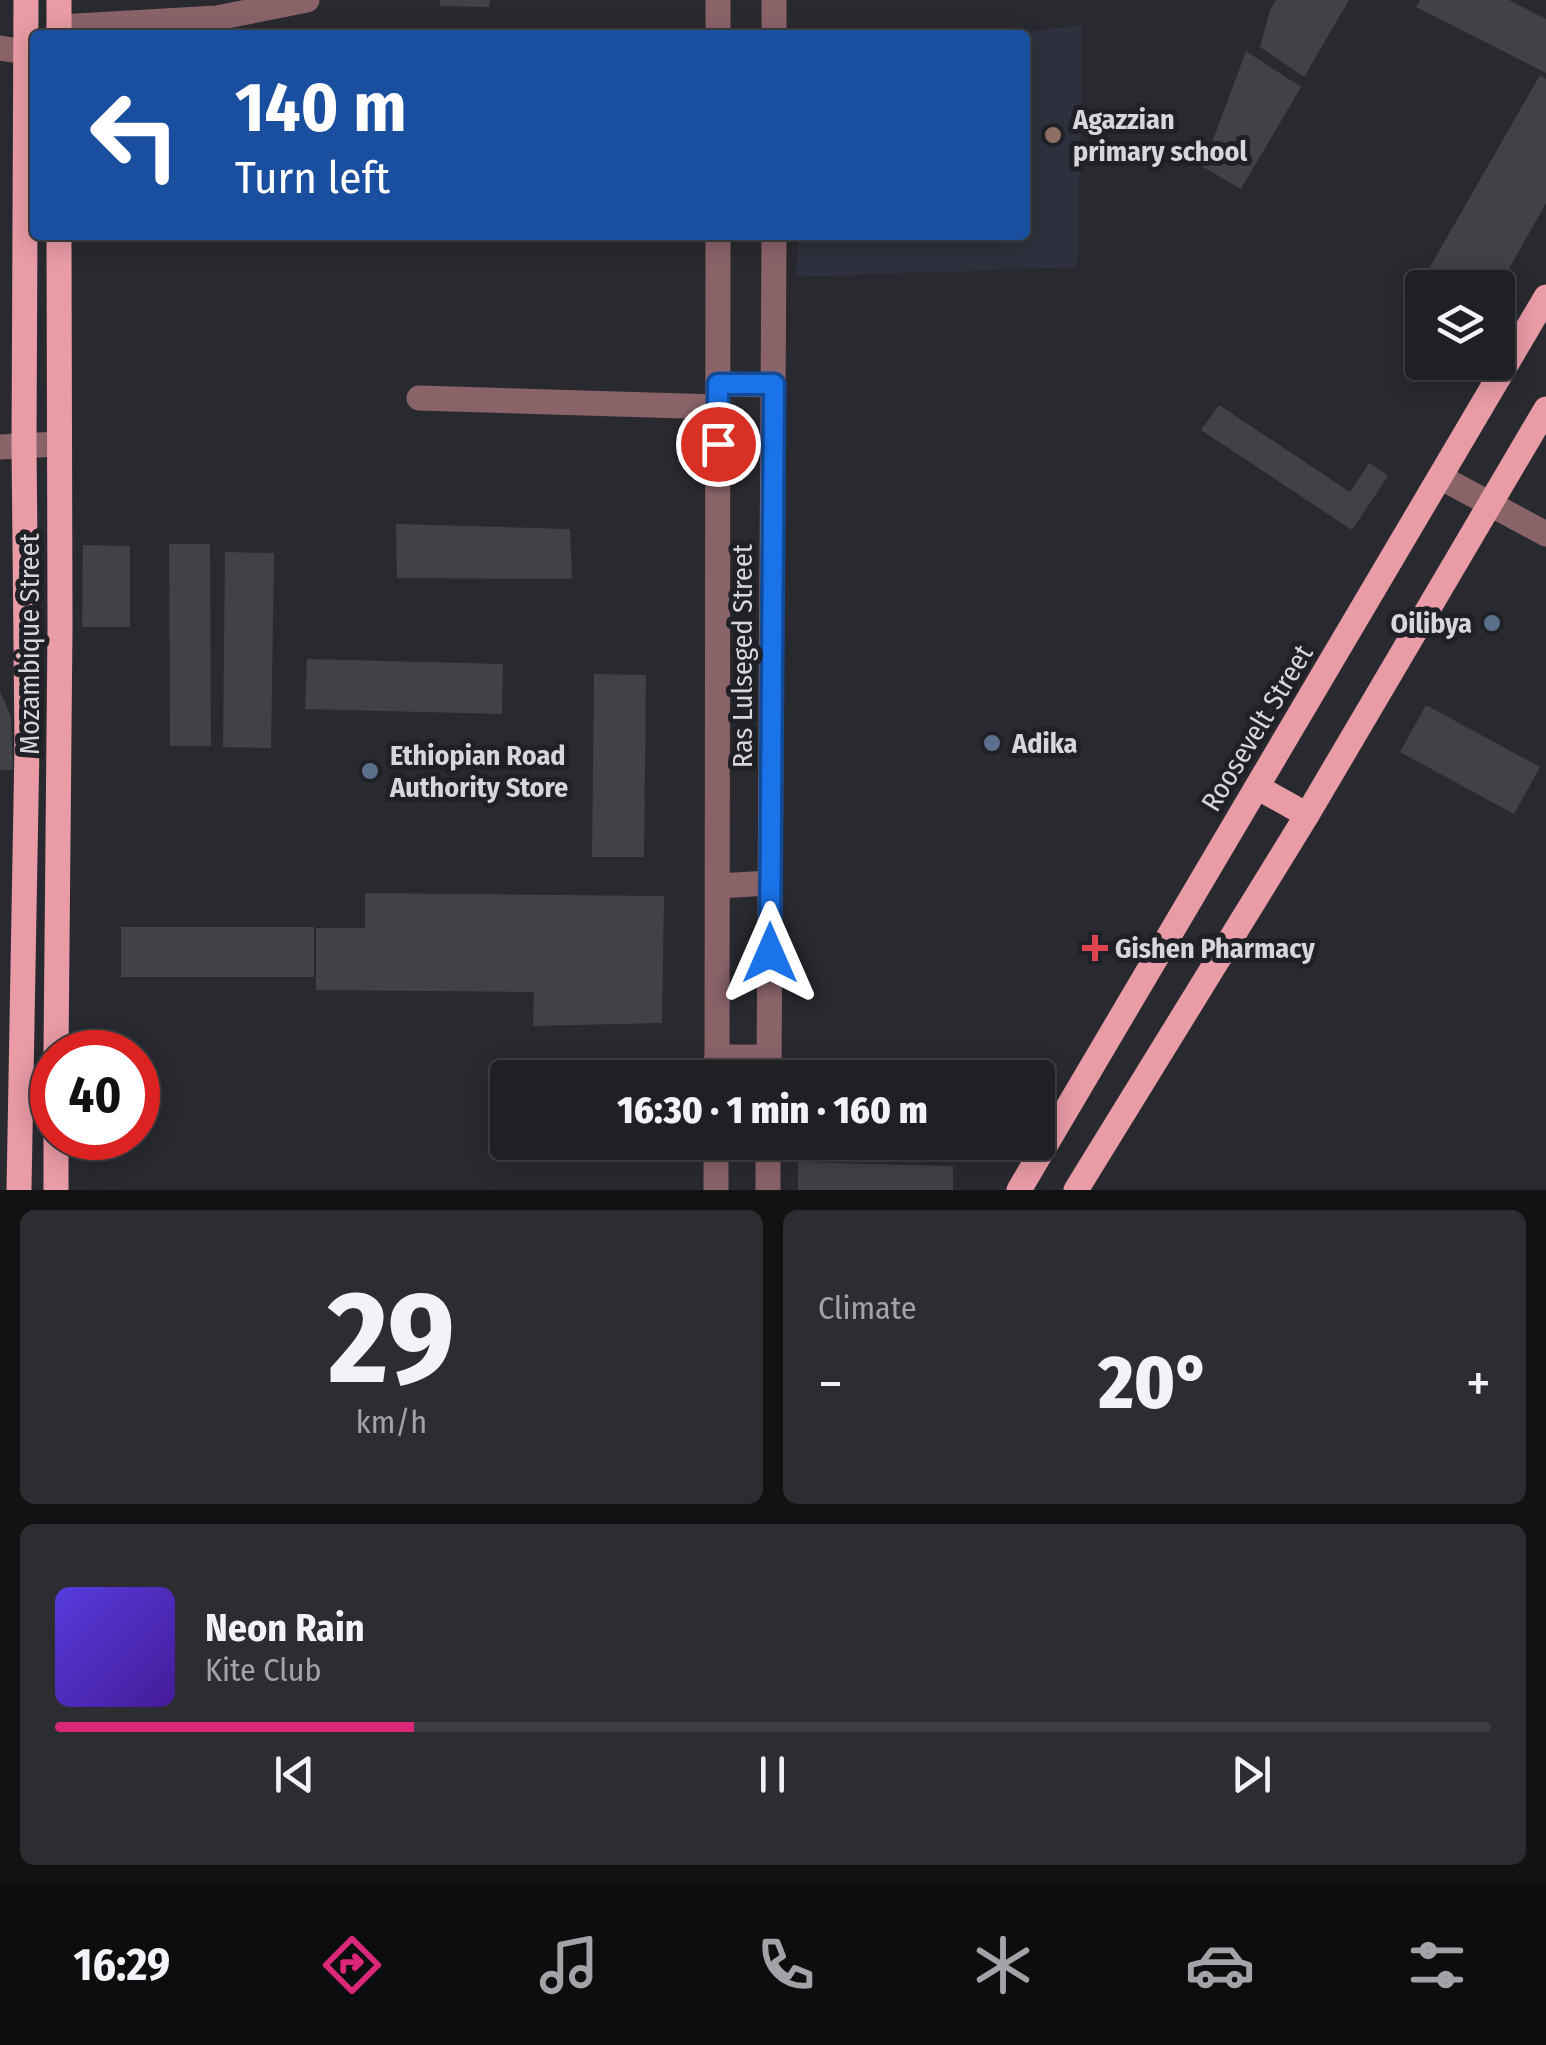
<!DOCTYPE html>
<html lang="en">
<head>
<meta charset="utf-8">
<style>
  :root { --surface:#1f2024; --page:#2c2d31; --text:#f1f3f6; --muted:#a1a3a6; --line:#3c3e41; --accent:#db2777 }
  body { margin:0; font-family:"Fira Sans Condensed",sans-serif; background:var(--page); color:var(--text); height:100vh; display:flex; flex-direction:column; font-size:38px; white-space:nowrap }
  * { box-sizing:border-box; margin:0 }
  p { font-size:32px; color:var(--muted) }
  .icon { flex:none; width:55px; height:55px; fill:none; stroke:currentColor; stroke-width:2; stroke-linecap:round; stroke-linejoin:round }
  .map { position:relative; height:1190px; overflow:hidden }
  .panel { display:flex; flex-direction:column; gap:20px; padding:20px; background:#111214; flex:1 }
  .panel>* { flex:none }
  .hud { position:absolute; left:30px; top:30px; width:1000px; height:210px; border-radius:10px; box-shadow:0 5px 25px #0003,0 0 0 2px var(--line); background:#1a4fa0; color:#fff; overflow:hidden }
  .fabs { position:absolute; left:1405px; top:270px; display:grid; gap:20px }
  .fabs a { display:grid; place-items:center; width:110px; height:110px; border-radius:10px; background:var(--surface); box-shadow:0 5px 25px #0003,0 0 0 2px var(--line); font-size:50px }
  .speed { position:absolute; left:30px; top:1030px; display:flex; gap:20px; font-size:50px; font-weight:700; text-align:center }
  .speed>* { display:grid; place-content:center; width:130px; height:130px; border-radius:50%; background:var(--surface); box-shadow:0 5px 25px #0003,0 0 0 2px var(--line); line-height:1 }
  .speed .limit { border:15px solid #d22; background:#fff; color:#111 }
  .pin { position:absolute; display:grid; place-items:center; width:85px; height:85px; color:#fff; margin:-42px; border:5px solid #fff; border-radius:50%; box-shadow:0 2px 10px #0007 }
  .me { position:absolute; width:110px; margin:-55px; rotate:0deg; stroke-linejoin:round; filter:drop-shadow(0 0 8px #0008) }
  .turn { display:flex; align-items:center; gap:35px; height:210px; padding:0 40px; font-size:45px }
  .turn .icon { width:130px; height:130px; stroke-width:2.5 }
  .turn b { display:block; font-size:70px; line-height:85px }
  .big { font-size:75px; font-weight:800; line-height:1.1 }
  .panel .tile { flex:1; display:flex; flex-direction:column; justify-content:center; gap:15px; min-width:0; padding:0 35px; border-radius:15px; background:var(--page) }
  .panel .dial { align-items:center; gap:0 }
  .dial b { font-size:130px; line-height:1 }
  .song { display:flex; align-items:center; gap:30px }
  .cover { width:120px; height:120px; border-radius:15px; background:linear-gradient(135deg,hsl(250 70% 55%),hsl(260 70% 35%)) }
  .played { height:10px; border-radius:5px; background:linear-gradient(90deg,var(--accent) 25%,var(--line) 25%) }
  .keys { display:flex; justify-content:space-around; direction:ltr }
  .heat { display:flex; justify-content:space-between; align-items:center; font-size:55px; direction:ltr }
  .panel .tiles { flex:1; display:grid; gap:20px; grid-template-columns:1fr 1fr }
  .tile:last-child { grid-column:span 2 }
  .trip { position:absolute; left:490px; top:1060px; width:565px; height:100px; border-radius:10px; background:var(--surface); box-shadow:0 5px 25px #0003,0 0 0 2px var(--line); font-weight:800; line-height:100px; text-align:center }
  .tabs { display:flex; height:160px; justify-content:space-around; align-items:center; background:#0c0d0e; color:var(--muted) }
  .tabs .icon { width:70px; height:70px }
  .tabs .active { color:var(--accent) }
  .tabs b { font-size:45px; color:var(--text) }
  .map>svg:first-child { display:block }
  .built { fill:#2e313d }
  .building { fill:#404248 }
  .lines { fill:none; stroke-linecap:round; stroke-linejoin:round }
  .minor { stroke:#8a6369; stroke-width:25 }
  .major { stroke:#e99ba6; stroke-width:25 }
  .route-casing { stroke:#114b97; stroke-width:25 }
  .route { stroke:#1a73e8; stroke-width:18 }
  .education-dot { fill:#8d6e63; stroke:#1f2126; stroke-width:4 }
  .service-dot { fill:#5c6f8a; stroke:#1f2126; stroke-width:4 }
  .health-dot { fill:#e0444e; stroke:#1f2126; stroke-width:4 }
  .labels { text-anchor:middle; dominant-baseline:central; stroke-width:10; stroke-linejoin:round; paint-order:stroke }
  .poi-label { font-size:28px; font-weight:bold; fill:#d5d7da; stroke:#1f2126; text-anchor:start }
  .street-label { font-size:28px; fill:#d5d7da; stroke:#1f2126 }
</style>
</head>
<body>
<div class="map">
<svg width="1546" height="1190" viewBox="0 0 1546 1190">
  <rect width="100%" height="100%" fill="#292a30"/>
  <polygon class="built" points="1083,25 1077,267 796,277 798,235 1025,235 1025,35 995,35"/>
  <g class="building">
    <polygon points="440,0 490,0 489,7 440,6"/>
    <polygon points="1276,0 1349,0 1304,77 1260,47 1270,10"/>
    <polygon points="1420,0 1509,0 1546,19 1546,73 1416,7"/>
    <polygon points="1246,51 1301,87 1241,189 1203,167"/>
    <polygon points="1540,75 1546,79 1546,203 1498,288 1422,288 1422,306 1411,300"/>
    <polygon points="1219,405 1350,492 1369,463 1388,476 1352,530 1201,430"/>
    <polygon points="396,524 570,529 572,579 397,578"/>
    <polygon points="169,544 210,544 211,746 170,746"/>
    <polygon points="83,545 130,546 130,627 82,627"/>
    <polygon points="225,552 274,553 271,748 223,747"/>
    <polygon points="307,659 503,664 502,714 305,709"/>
    <polygon points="594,674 646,675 644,857 592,857"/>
    <polygon points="0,691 11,717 13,770 0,770"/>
    <polygon points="1426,705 1540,767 1514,814 1400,752"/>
    <polygon points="365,893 664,896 662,1023 533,1026 534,992 316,990 316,928 365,928"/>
    <rect x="121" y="927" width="193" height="50"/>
    <polygon points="802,1067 1021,1073 1020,1078 802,1078"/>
    <polygon points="798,1162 953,1166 953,1190 798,1190"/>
  </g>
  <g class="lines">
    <g class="minor">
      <polyline points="59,27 217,18 307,0"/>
      <polyline points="718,35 718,0"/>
      <polyline points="774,35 774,0"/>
      <polyline points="0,48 26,52"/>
      <polyline points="718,384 774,385"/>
      <polyline points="419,398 718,407"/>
      <polyline points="0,447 58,444"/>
      <polyline points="1440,477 1546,534"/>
      <polyline points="719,886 770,883"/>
      <polyline points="717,1057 769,1057"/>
      <polyline points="717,1078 718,235"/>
      <polyline points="769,1078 774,235"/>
      <polyline points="716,1190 716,1142"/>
      <polyline points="768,1190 768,1142"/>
    </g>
    <g class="major">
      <polyline points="59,35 59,0"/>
      <polyline points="1257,787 1307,815"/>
      <polyline points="56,1052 60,627 59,235"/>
      <polyline points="56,1138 56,1190"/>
      <polyline points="19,1190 27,745 24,446 26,0"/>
      <polyline points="1019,1190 1546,297"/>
      <polyline points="1076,1190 1307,815 1546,409"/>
    </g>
  </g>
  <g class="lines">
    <g class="route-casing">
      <polyline id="route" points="718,444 718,384 774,384 770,953"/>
    </g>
    <use href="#route" class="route"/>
  </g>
  <circle class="education-dot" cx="1053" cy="135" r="10"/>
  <g class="service-dot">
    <circle cx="1492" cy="623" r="10"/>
    <circle cx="992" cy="743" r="10"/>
    <circle cx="370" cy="771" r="10"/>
  </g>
  <path class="health-dot" d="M1090 933h10v10h10v10h-10v10h-10v-10h-10v-10h10z"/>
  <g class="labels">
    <g class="poi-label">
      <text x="1073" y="119">Agazzian<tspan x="1073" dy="32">primary school</tspan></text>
      <text x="1472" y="623" text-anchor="end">Oilibya</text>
      <text x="1012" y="743">Adika</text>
      <text x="390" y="755">Ethiopian Road<tspan x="390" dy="32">Authority Store</tspan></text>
      <text x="1115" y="948">Gishen Pharmacy</text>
    </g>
    <g class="street-label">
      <text transform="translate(29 644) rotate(-90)">Mozambique Street</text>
      <text transform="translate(742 656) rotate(-90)">Ras Lulseged Street</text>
      <text transform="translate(1257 728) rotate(-59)">Roosevelt Street</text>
    </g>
  </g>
</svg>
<div class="fabs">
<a><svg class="icon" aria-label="layers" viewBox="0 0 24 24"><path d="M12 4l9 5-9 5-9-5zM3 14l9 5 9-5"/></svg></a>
</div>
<div class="speed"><div class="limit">40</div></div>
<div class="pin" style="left:718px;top:444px;background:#d93025"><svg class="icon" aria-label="arrive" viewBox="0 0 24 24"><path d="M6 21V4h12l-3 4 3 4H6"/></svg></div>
<svg class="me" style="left:770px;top:953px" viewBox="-20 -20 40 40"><path d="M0-17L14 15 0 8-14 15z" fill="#1a73e8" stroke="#fff" stroke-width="4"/></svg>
<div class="trip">16:30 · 1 min · 160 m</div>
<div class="hud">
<div class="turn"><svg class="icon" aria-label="left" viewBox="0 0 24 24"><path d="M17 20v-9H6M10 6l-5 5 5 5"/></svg><div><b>140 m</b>Turn left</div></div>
</div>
</div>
<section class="panel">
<div class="tiles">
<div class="tile dial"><b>29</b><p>km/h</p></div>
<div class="tile"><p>Climate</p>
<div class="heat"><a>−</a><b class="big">20°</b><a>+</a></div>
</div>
<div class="tile">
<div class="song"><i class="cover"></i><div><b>Neon Rain</b><p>Kite Club</p></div></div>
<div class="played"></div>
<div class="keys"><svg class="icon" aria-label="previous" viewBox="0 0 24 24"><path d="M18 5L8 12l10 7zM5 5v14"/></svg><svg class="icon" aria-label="pause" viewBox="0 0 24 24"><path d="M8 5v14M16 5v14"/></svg><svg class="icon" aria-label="next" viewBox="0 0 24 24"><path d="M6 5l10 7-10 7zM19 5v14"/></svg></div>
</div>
</div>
</section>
<nav class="tabs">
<b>16:29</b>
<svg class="icon active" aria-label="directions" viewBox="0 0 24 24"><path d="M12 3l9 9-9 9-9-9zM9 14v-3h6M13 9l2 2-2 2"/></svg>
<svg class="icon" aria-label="music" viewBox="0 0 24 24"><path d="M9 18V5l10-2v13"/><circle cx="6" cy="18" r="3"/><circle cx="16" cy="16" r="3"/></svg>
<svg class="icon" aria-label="phone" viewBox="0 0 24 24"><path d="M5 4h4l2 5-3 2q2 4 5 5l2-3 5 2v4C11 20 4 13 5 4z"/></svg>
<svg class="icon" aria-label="climate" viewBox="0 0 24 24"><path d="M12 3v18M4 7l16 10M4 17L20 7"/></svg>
<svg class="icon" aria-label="car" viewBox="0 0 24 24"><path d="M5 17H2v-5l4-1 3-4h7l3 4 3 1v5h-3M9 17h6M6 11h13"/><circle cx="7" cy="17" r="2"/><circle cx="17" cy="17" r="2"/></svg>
<svg class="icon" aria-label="filters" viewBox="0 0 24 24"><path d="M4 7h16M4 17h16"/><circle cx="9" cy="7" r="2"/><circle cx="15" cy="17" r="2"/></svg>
</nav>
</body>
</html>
